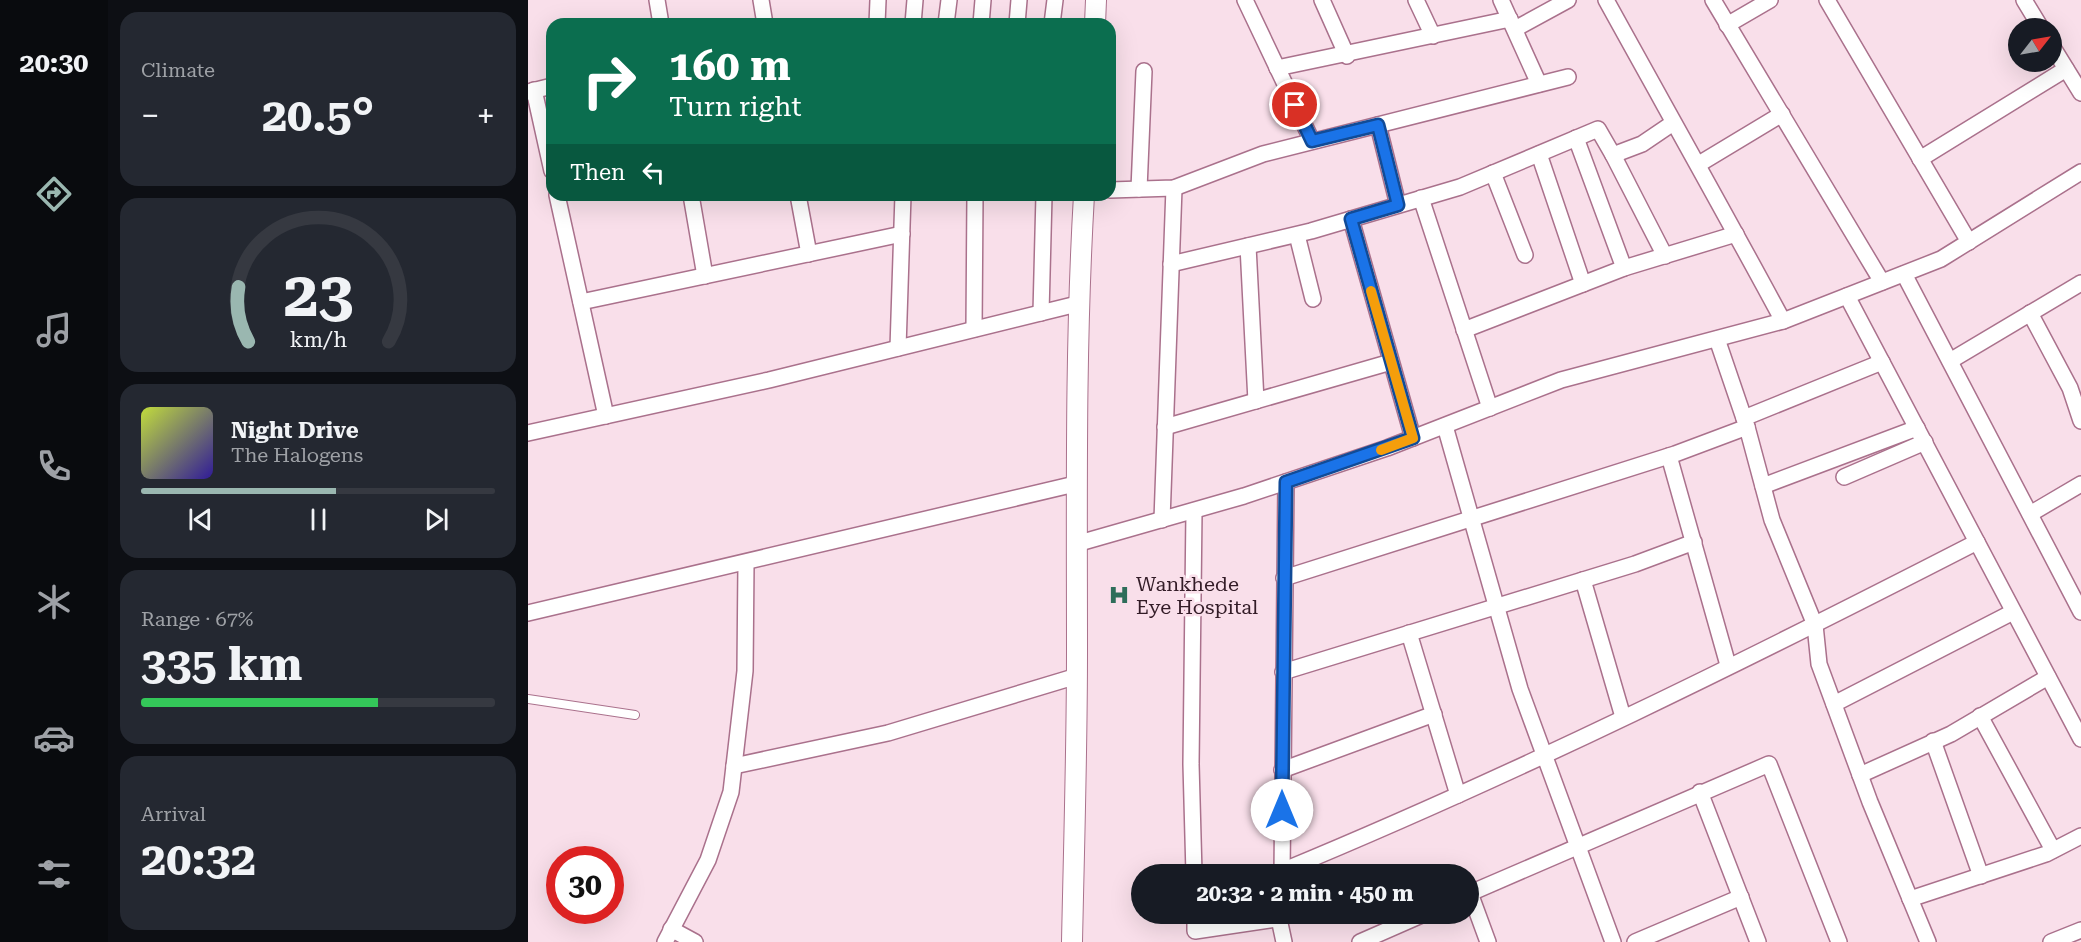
<!DOCTYPE html>
<html lang="en">
<head>
<meta charset="utf-8">
<style>
  :root { --surface:#171b24; --page:#242831; --text:#f1f3f6; --muted:#9ea1a6; --line:#363941; --accent:#9ab7b0 }
  body { margin:0; font-family:"Roboto Serif",serif; background:var(--page); color:var(--text); height:100vh; display:flex; flex-direction:column; font-size:22px; white-space:nowrap }
  * { box-sizing:border-box; margin:0 }
  p { font-size:20px; color:var(--muted) }
  .icon { flex:none; width:33px; height:33px; fill:none; stroke:currentColor; stroke-width:2; stroke-linecap:round; stroke-linejoin:round }
  .map { position:relative; flex:1; overflow:hidden }
  .panel { display:flex; flex-direction:column; gap:12px; padding:12px; background:#0d0f14; width:420px }
  .panel>* { flex:none }
  .hud { position:absolute; left:18px; top:18px; width:570px; height:183px; border-radius:18px; box-shadow:0 6px 24px #0002; background:#0b6e4f; color:#fff; overflow:hidden }
  .needle { width:39px; rotate:59deg }
  .buttons { position:absolute; left:1480px; top:18px; display:grid; gap:12px }
  .buttons a { display:grid; place-items:center; width:54px; height:54px; border-radius:50%; background:var(--surface); box-shadow:0 6px 24px #0002; font-size:30px }
  .speed { position:absolute; left:18px; top:846px; display:flex; gap:12px; font-size:30px; font-weight:700; text-align:center }
  .speed>* { display:grid; place-content:center; width:78px; height:78px; border-radius:50%; background:var(--surface); box-shadow:0 6px 24px #0002; line-height:1 }
  .speed .limit { border:9px solid #d22; background:#fff; color:#111 }
  .pin { position:absolute; display:grid; place-items:center; width:51px; height:51px; color:#fff; margin:-26px; border:3px solid #fff; border-radius:50%; box-shadow:0 2px 6px #0007 }
  .me { position:absolute; width:66px; margin:-33px; rotate:0deg; stroke-linejoin:round; filter:drop-shadow(0 0 4px #0008) }
  .turn { display:flex; align-items:center; gap:21px; height:126px; padding:0 24px; font-size:27px }
  .turn .icon { width:78px; height:78px; stroke-width:2.5 }
  .turn b { display:block; font-size:42px; line-height:51px }
  .then { display:flex; align-items:center; height:57px; padding:0 24px; background:#0003; gap:12px; font-size:22px }
  .big { font-size:45px; font-weight:700; line-height:1.1 }
  .panel .card { flex:1; display:flex; flex-direction:column; justify-content:center; gap:9px; min-width:0; padding:0 21px; border-radius:18px; background:var(--page) }
  .panel .dial { align-items:center; gap:0 }
  .dial svg { height:156px; overflow:visible; fill:none; stroke:var(--line); stroke-width:7; stroke-linecap:round; text-anchor:middle }
  .dial text { fill:var(--text); stroke:none }
  .song { display:flex; align-items:center; gap:18px }
  .cover { width:72px; height:72px; border-radius:9px; background:linear-gradient(135deg,hsl(70 70% 55%),hsl(250 70% 35%)) }
  .played { height:6px; border-radius:3px; background:linear-gradient(90deg,var(--accent) 55%,var(--line) 55%) }
  .keys { display:flex; justify-content:space-around; direction:ltr }
  .heat { display:flex; justify-content:space-between; align-items:center; font-size:33px; direction:ltr }
  .charge { height:9px; border-radius:4px; background:linear-gradient(90deg,#34c759 67%,var(--line) 0) }
  .trip { position:absolute; left:603px; top:864px; width:348px; height:60px; border-radius:30px; background:var(--surface); box-shadow:0 6px 24px #0002; font-weight:700; line-height:60px; text-align:center }
  main { display:flex; flex:1; min-height:0 }
  .tabs { display:flex; flex-direction:column; width:108px; justify-content:space-around; align-items:center; background:#090b0e; color:var(--muted) }
  .tabs .icon { width:42px; height:42px }
  .tabs .active { color:var(--accent) }
  .tabs b { font-size:27px; color:var(--text) }
  .map>svg:first-child { display:block }
  .lines { fill:none; stroke-linecap:round; stroke-linejoin:round }
  .service-casing { stroke:#aa718c; stroke-width:10 }
  .minor-casing { stroke:#aa718c; stroke-width:18 }
  .tertiary-casing { stroke:#aa718c; stroke-width:22 }
  .service { stroke:#fff; stroke-width:8 }
  .minor { stroke:#fff; stroke-width:15 }
  .tertiary { stroke:#fff; stroke-width:20 }
  .route-casing { stroke:#114b97; stroke-width:15 }
  .route { stroke:#1a73e8; stroke-width:10 }
  .slow { stroke:#f59e0b; stroke-width:10 }
  .labels { text-anchor:middle; dominant-baseline:central; stroke-width:5; stroke-linejoin:round; paint-order:stroke }
  .poi-label { font-size:20px; fill:#331c27; stroke:#f9dfea; text-anchor:start }
</style>
</head>
<body>
<main>
<nav class="tabs">
<b>20:30</b>
<svg class="icon active" aria-label="directions" viewBox="0 0 24 24"><path d="M12 3l9 9-9 9-9-9zM9 14v-3h6M13 9l2 2-2 2"/></svg>
<svg class="icon" aria-label="music" viewBox="0 0 24 24"><path d="M9 18V5l10-2v13"/><circle cx="6" cy="18" r="3"/><circle cx="16" cy="16" r="3"/></svg>
<svg class="icon" aria-label="phone" viewBox="0 0 24 24"><path d="M5 4h4l2 5-3 2q2 4 5 5l2-3 5 2v4C11 20 4 13 5 4z"/></svg>
<svg class="icon" aria-label="climate" viewBox="0 0 24 24"><path d="M12 3v18M4 7l16 10M4 17L20 7"/></svg>
<svg class="icon" aria-label="car" viewBox="0 0 24 24"><path d="M5 17H2v-5l4-1 3-4h7l3 4 3 1v5h-3M9 17h6M6 11h13"/><circle cx="7" cy="17" r="2"/><circle cx="17" cy="17" r="2"/></svg>
<svg class="icon" aria-label="filters" viewBox="0 0 24 24"><path d="M4 7h16M4 17h16"/><circle cx="9" cy="7" r="2"/><circle cx="15" cy="17" r="2"/></svg>
</nav>
<section class="panel">
<div class="card"><p>Climate</p>
<div class="heat"><a>−</a><b class="big">20.5°</b><a>+</a></div>
</div>
<div class="card dial"><svg viewBox="0 0 100 80">
<path d="M14 69A42 42 0 1 1 86 69"/>
<path d="M14 69A42 42 0 0 1 9 41" stroke="#9ab7b0"/>
<text x="50" y="56" font-size="32" font-weight="700">23</text>
<text x="50" y="72" font-size="11">km/h</text>
</svg></div>
<div class="card">
<div class="song"><i class="cover"></i><div><b>Night Drive</b><p>The Halogens</p></div></div>
<div class="played"></div>
<div class="keys"><svg class="icon" aria-label="previous" viewBox="0 0 24 24"><path d="M18 5L8 12l10 7zM5 5v14"/></svg><svg class="icon" aria-label="pause" viewBox="0 0 24 24"><path d="M8 5v14M16 5v14"/></svg><svg class="icon" aria-label="next" viewBox="0 0 24 24"><path d="M6 5l10 7-10 7zM19 5v14"/></svg></div>
</div>
<div class="card"><p>Range · 67%</p><b class="big">335 km</b><div class="charge"></div></div>
<div class="card"><p>Arrival</p><b class="big">20:32</b></div>
</section>
<div class="map">
<svg width="1553" height="942" viewBox="0 0 1553 942">
  <rect width="100%" height="100%" fill="#f9dfea"/>
  <g class="lines">
    <g class="service-casing">
      <polyline id="service" points="0,699 107,715"/>
    </g>
    <g class="minor-casing">
      <g id="minor">
        <polyline points="129,0 133,24"/>
        <polyline points="233,0 237,24"/>
        <polyline points="717,0 784,141"/>
        <polyline points="794,0 819,56"/>
        <polyline points="888,0 905,36"/>
        <polyline points="973,0 1011,84"/>
        <path d="M1078,0C1137,107 1197,213 1255,321"/>
        <polyline points="1185,0 1354,282"/>
        <polyline points="1299,0 1441,242"/>
        <polyline points="1496,0 1513,28"/>
        <polyline points="349,24 350,0"/>
        <polyline points="385,24 387,0"/>
        <polyline points="418,24 421,0"/>
        <polyline points="453,24 455,0"/>
        <polyline points="489,24 491,0"/>
        <polyline points="524,24 527,0"/>
        <polyline points="1199,25 1242,0"/>
        <polyline points="987,29 1040,0"/>
        <polyline points="1524,46 1553,93"/>
        <polyline points="749,68 982,19"/>
        <polyline points="6,90 24,171"/>
        <polyline points="0,92 24,86"/>
        <polyline points="850,125 870,205"/>
        <polyline points="1048,138 1096,268"/>
        <polyline points="1011,154 1055,284"/>
        <polyline points="1085,155 1137,256"/>
        <polyline points="1392,159 1538,69"/>
        <polyline points="1171,164 1254,114"/>
        <polyline points="965,173 997,255"/>
        <polyline points="611,189 616,71"/>
        <polyline points="582,190 646,188 735,154 1040,77"/>
        <polyline points="29,195 78,416"/>
        <polyline points="163,195 177,276"/>
        <polyline points="270,195 281,254"/>
        <polyline points="893,198 962,408"/>
        <polyline points="823,219 885,438"/>
        <polyline points="769,235 785,299"/>
        <polyline points="720,246 728,401"/>
        <polyline points="643,264 783,231 932,187 1070,129 1085,155 1114,144 1145,123"/>
        <polyline points="1376,274 1553,612"/>
        <polyline points="1319,296 1553,739"/>
        <polyline points="53,302 374,234"/>
        <polyline points="513,313 516,195"/>
        <polyline points="1502,313 1542,388 1553,421"/>
        <polyline points="446,329 447,195"/>
        <polyline points="936,330 1096,268 1208,234"/>
        <polyline points="1189,339 1219,427 1244,520 1287,625 1291,664 1342,802 1400,942"/>
        <polyline points="370,348 375,195"/>
        <polyline points="1422,361 1553,283"/>
        <polyline points="1216,418 1354,362"/>
        <polyline points="917,426 992,689 1085,942"/>
        <polyline points="637,427 863,362"/>
        <polyline points="0,433 241,380 549,304"/>
        <polyline points="1141,456 1200,665"/>
        <polyline points="1316,477 1397,442"/>
        <polyline points="1235,486 1389,428"/>
        <polyline points="666,511 663,764 666,874"/>
        <polyline points="1502,514 1553,484"/>
        <polyline points="634,520 646,188"/>
        <polyline points="548,544 716,496 859,448 1033,380 1255,321 1413,259 1553,172"/>
        <polyline points="756,578 1147,454 1219,427"/>
        <polyline points="1055,580 1095,717"/>
        <polyline points="0,613 547,484"/>
        <polyline points="881,633 930,795"/>
        <polyline points="755,672 1107,564 1166,542"/>
        <polyline points="1306,704 1485,612"/>
        <polyline points="1452,716 1525,850"/>
        <polyline points="1405,741 1453,876"/>
        <polyline points="206,766 360,733 549,676"/>
        <polyline points="754,770 906,714"/>
        <polyline points="1332,775 1423,734 1520,677"/>
        <polyline points="1172,792 1230,942"/>
        <path d="M754,871C991,773 1221,659 1449,542"/>
        <polyline points="754,874 758,482"/>
        <polyline points="942,893 960,942"/>
        <polyline points="940,894 1241,764 1311,942"/>
        <polyline points="1382,899 1518,854 1553,836"/>
        <polyline points="667,914 667,931 749,919"/>
        <polyline points="750,914 756,942"/>
        <polyline points="143,929 167,942"/>
        <polyline points="137,942 180,860 203,792 217,671 218,563"/>
        <polyline points="832,942 896,914"/>
        <polyline points="1107,942 1213,897"/>
        <polyline points="1523,942 1553,930"/>
      </g>
    </g>
    <g class="tertiary-casing">
      <g id="tertiary">
        <polyline points="567,24 568,0"/>
        <path d="M544,942C546,845 549,749 549,652C549,499 547,348 556,195"/>
      </g>
    </g>
    <use href="#service" class="service"/>
    <use href="#minor" class="minor"/>
    <use href="#tertiary" class="tertiary"/>
  </g>
  <g class="lines">
    <g class="route-casing">
      <polyline id="route" points="754,810 758,482 885,438 823,219 870,205 850,125 784,141 767,105"/>
    </g>
    <use href="#route" class="route"/>
    <polyline class="slow" points="843,291 885,438 853,450"/>
  </g>
  <defs>
    <g id="hospital-bare" transform="scale(1.62)"><path d="M-5-5h3v3.5h4V-5h3V5h-3V1.5h-4V5h-3Z" fill="#2f6d5a" stroke="#f9dfea" stroke-width="2.5" paint-order="stroke"/></g>
  </defs>
  <g fill-rule="evenodd">
    <use href="#hospital-bare" x="591" y="595"/>
  </g>
  <g class="labels">
    <g class="poi-label">
      <text x="608" y="584">Wankhede<tspan x="608" dy="23">Eye Hospital</tspan></text>
    </g>
  </g>
</svg>
<div class="buttons">
<a><svg class="needle" viewBox="-14 -14 28 28"><path d="M0-13l5 13h-10z" fill="#e53935"/><path d="M0 13l5-13h-10z" fill="#9ea1a6"/></svg></a>
</div>
<div class="speed"><div class="limit">30</div></div>
<div class="pin" style="left:767px;top:105px;background:#d93025"><svg class="icon" aria-label="arrive" viewBox="0 0 24 24"><path d="M6 21V4h12l-3 4 3 4H6"/></svg></div>
<svg class="me" style="left:754px;top:810px" viewBox="-20 -20 40 40"><circle r="19" fill="#fff"/><path d="M0-13L10 11 0 6-10 11z" fill="#1a73e8"/></svg>
<div class="trip">20:32 · 2 min · 450 m</div>
<div class="hud">
<div class="turn"><svg class="icon" aria-label="right" viewBox="0 0 24 24"><path d="M7 20v-9h11M14 6l5 5-5 5"/></svg><div><b>160 m</b>Turn right</div></div>
<div class="then">Then<svg class="icon" aria-label="left" viewBox="0 0 24 24"><path d="M17 20v-9H6M10 6l-5 5 5 5"/></svg></div>
</div>
</div>
</main>
</body>
</html>
